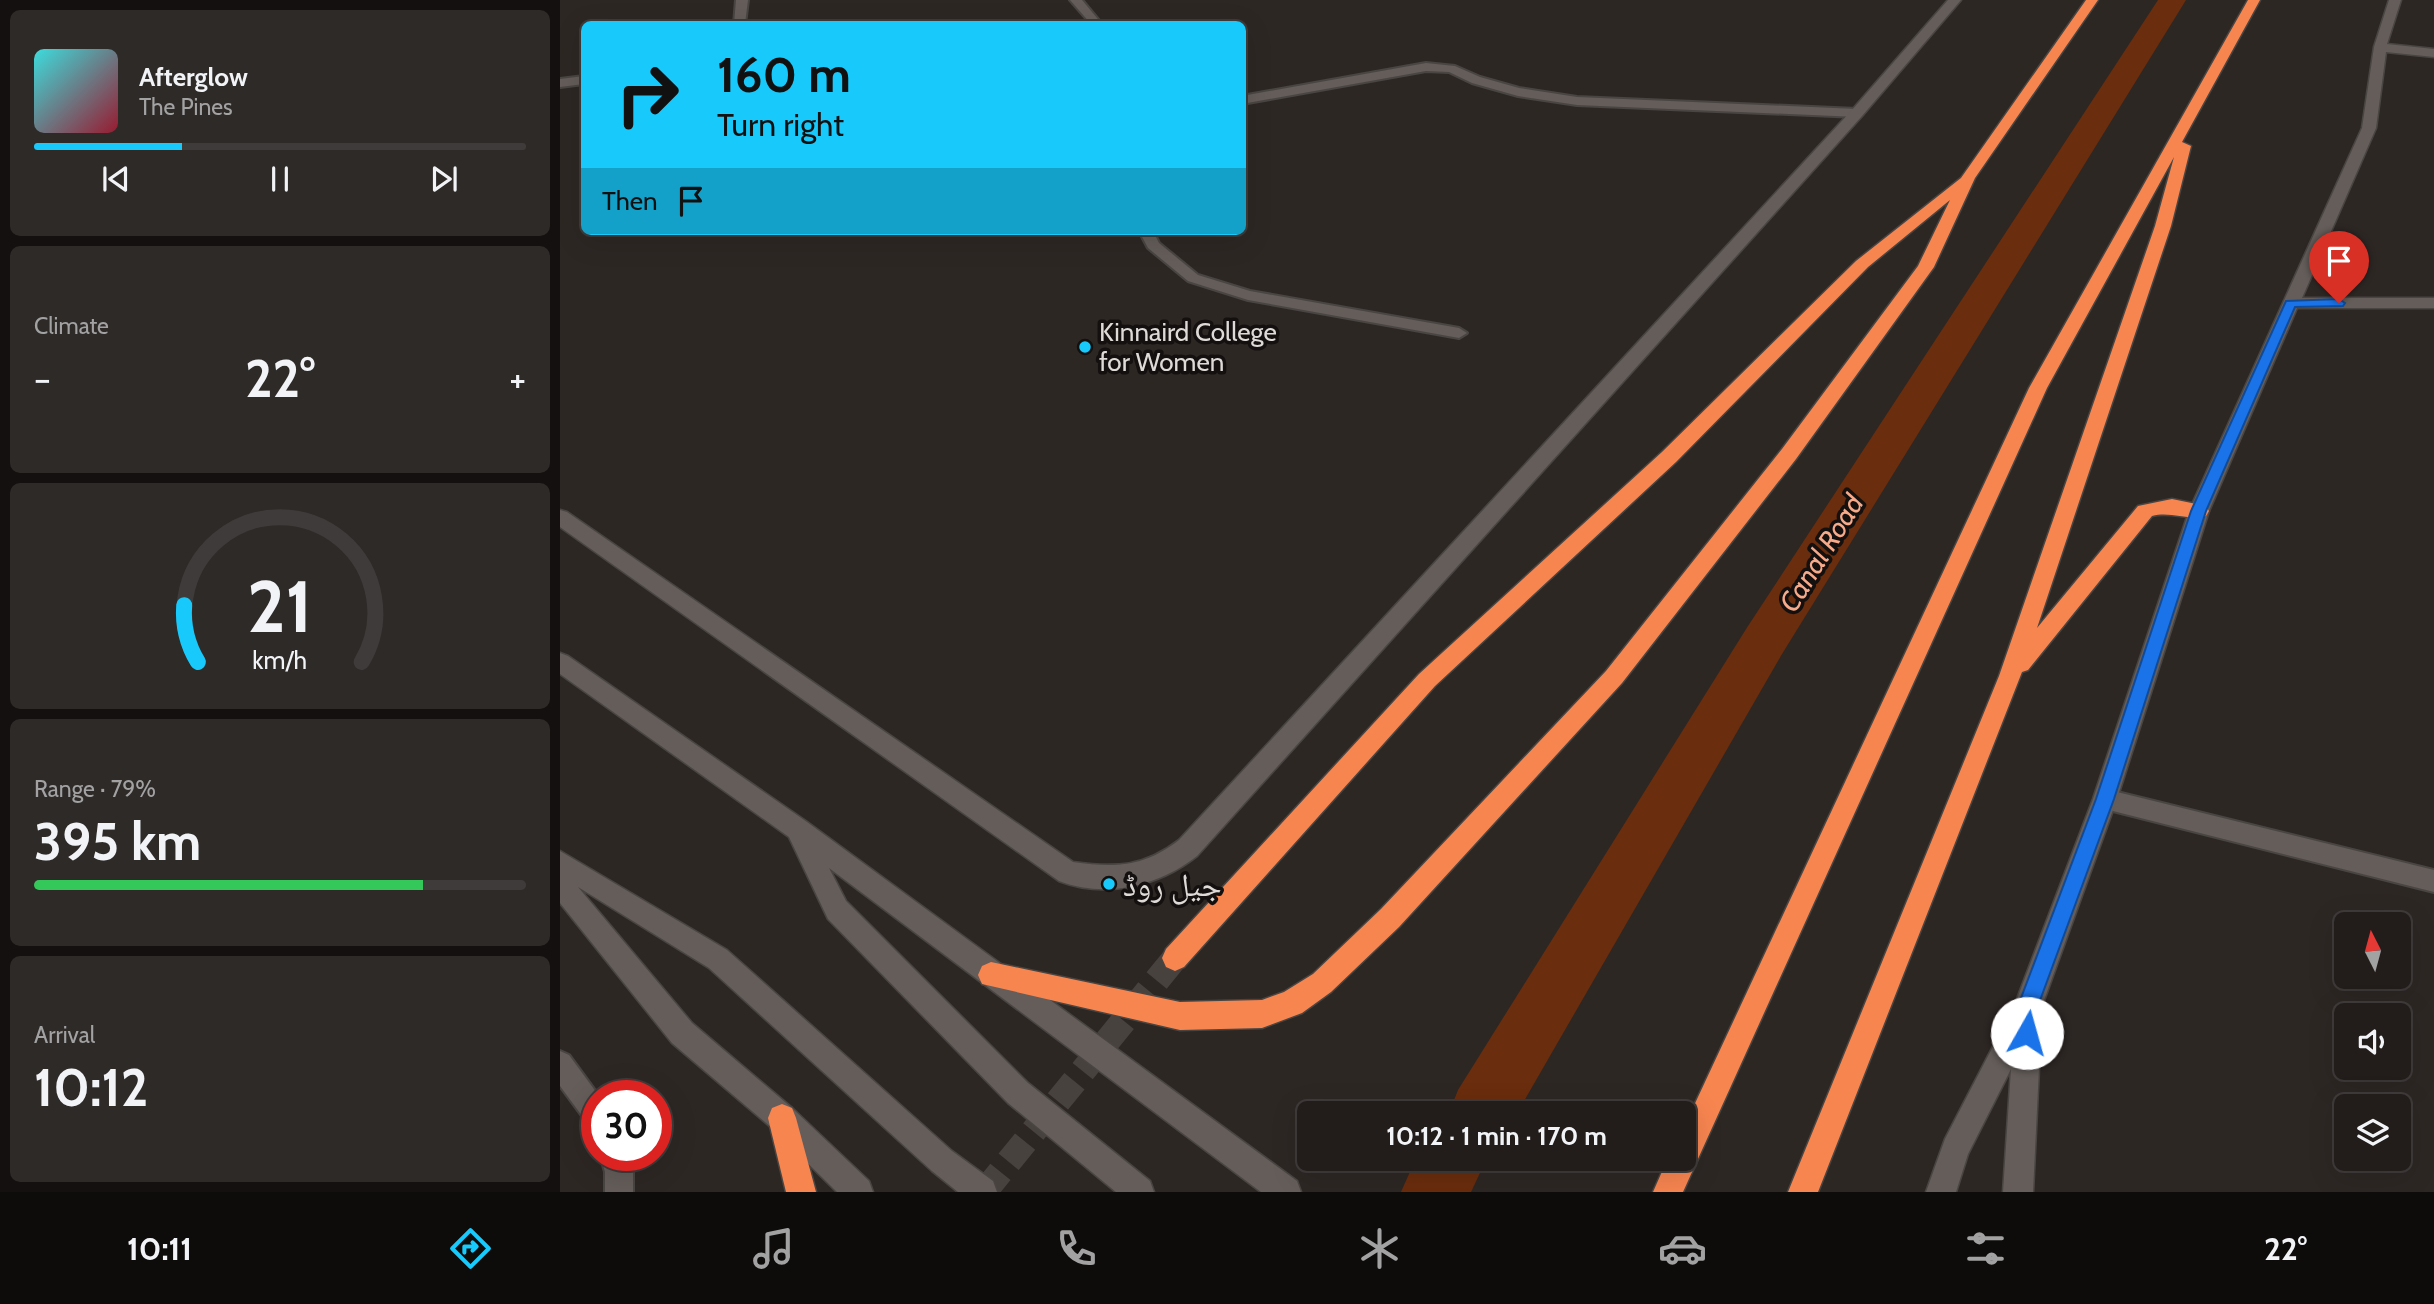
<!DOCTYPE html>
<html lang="en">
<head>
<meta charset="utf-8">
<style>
  :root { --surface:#221d1b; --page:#2e2a28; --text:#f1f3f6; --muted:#a2a2a3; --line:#3f3b3a; --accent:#18cafc }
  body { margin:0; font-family:Cabin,"Noto Naskh Arabic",sans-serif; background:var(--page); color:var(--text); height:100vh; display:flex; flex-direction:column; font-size:26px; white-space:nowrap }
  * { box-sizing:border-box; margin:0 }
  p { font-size:23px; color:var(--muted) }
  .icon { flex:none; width:38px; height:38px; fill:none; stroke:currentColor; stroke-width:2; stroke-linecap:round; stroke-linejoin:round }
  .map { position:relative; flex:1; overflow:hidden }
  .side { display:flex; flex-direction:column; gap:10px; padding:10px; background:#13100f; width:560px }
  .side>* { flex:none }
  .guide { position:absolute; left:21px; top:21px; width:665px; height:214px; border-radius:10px; box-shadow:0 7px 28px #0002,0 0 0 2px var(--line); background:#18cafc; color:#111; overflow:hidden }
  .needle { width:46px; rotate:354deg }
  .fabs { position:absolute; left:1774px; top:912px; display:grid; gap:14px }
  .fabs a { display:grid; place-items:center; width:77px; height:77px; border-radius:10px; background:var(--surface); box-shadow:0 7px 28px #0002,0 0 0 2px var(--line); font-size:35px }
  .speed { position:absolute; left:21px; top:1080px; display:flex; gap:14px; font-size:35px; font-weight:700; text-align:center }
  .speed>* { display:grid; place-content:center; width:91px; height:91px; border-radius:50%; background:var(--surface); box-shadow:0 7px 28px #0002,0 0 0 2px var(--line); line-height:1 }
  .speed .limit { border:10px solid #d22; background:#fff; color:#111 }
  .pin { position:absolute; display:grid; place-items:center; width:60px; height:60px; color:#fff; margin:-72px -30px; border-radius:50% 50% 50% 0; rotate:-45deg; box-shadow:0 0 7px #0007 }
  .pin .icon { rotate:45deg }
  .me { position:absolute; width:77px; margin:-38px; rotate:7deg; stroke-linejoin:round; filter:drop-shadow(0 0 5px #0008) }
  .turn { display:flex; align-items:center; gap:24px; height:147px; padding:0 21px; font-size:32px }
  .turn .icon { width:91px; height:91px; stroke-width:2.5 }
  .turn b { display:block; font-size:49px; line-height:60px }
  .then { display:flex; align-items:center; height:66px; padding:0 21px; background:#0003; gap:14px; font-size:26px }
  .big { font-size:52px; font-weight:800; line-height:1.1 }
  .side .card { flex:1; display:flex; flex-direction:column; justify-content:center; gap:10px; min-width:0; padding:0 24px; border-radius:10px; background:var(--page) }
  .side .dial { align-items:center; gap:0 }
  .dial svg { height:182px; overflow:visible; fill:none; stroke:var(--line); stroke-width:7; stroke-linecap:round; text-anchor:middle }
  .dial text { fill:var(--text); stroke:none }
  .song { display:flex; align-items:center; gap:21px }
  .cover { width:84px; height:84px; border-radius:10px; background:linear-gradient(135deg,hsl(180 70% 55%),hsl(350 70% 35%)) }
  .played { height:7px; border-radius:4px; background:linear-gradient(90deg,var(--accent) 30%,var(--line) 30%) }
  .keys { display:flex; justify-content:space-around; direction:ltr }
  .heat { display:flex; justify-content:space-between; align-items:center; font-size:38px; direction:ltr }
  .charge { height:10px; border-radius:5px; background:linear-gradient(90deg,#34c759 79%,var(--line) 0) }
  .trip { position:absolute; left:737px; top:1101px; width:399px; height:70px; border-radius:10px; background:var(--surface); box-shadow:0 7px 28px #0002,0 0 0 2px var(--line); font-weight:800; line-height:70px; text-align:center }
  .tabs { display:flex; height:112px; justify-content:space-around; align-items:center; background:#0e0c0b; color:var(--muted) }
  .tabs .icon { width:49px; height:49px }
  .tabs .on { color:var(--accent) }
  .tabs b { font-size:32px; color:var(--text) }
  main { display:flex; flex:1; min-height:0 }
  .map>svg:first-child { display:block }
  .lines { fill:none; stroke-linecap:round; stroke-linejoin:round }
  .canal { fill:#6a2d0d; fill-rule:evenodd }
  .highway-tunnel { stroke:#48423f; stroke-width:26; stroke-dasharray:26 13; stroke-linecap:butt }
  .lane-casing { stroke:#494542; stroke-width:4 }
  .street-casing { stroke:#494542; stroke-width:3 }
  .secondary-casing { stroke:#494542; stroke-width:3 }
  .highway-casing { stroke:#494542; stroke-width:3 }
  .lane { fill:#645d5a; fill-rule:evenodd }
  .street { fill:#645d5a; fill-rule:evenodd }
  .secondary { fill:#645d5a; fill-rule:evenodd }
  .highway { fill:#f78550; fill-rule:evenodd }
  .route { fill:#1a73e8; stroke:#114b97; stroke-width:2 }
  .poi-dot { fill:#18cafc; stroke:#13100f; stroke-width:2.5 }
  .labels { text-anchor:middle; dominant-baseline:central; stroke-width:7; stroke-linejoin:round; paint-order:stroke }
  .poi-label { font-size:26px; fill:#dedad8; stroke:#13100f; text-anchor:start }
  .water-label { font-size:28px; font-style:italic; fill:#f7aa89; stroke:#13100f }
  .near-poi-label { font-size:32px; fill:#dedad8; stroke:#13100f; text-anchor:start }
</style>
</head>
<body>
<main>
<section class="side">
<div class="card">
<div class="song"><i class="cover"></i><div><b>Afterglow</b><p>The Pines</p></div></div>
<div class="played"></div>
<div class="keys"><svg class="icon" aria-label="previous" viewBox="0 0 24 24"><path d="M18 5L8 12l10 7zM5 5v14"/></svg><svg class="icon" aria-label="pause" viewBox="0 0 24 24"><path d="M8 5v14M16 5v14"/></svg><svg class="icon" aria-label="next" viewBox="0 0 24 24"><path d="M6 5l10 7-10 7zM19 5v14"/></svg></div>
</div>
<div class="card"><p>Climate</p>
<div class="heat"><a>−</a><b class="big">22°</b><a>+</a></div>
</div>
<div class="card dial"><svg viewBox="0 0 100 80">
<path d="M14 69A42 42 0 1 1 86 69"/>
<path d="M14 69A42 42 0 0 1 8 44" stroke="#18cafc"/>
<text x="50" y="56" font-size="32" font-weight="700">21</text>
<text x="50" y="72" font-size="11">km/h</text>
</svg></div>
<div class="card"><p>Range · 79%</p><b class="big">395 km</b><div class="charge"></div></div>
<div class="card"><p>Arrival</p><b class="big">10:12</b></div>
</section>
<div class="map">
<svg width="1874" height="1192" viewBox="0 0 1874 1192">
  <rect width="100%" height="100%" fill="#2d2724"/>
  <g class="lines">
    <g class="canal">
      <polygon points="1598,0 1626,0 1222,654 957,1113 889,1113 898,1090 1188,626"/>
      <polygon points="856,1158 927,1158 911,1192 841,1192"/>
    </g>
    <polyline class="highway-tunnel" points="424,1192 615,958"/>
    <g class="lane-casing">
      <g id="lane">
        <polygon points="176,0 188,0 185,24 174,24"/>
        <polygon points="510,0 522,0 542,24 531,24"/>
        <polygon points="866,63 895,66 920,77 959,88 1017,97 1297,109 1303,113 1297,117 1017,105 958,96 912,83 889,72 866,71 682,104 682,96"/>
        <polygon points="24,76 24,84 0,87 0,79"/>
        <polygon points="579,231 593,231 599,243 638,275 690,291 899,328 907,333 899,338 688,300 628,281 588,248"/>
        <polygon points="1545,789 1874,870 1874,892 1545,809 1537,806 1534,799 1537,792"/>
        <polygon points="0,1051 9,1055 39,1096 37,1128 28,1124 0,1086"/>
        <polygon points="40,1155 66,1155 73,1172 73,1192 45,1192 45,1172"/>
      </g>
    </g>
    <g class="street-casing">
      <g id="street">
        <path d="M1388,0H1401L1302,116L637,856C599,886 546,899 499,881L0,527V510L7,512L513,862C556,868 584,867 619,840L1292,110Z"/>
        <polygon points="1829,0 1841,0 1827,44 1874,49 1874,57 1826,52 1816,128 1742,298 1874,298 1874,308 1737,308 1649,511 1557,799 1482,1006 1473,1192 1443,1192 1451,1069 1408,1154 1396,1192 1366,1192 1385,1139 1455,1004 1533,799 1629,511 1802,128 1814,47"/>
      </g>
    </g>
    <g class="secondary-casing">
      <g id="secondary">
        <polygon points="0,653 8,656 247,822 737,1181 741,1192 701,1192 269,868 286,901 468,1083 590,1181 594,1192 556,1192 448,1103 268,919 229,837 0,674"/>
        <polygon points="0,851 167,950 392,1151 433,1181 437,1192 398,1192 372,1171 149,968 18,887 132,1023 232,1108 309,1181 313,1192 277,1192 212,1128 112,1043 0,903"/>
      </g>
    </g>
    <g class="highway-casing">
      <g id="highway">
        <polygon points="1526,0 1538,0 1415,178 1374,267 1236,459 1062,683 839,927 771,992 742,1013 702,1028 620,1030 422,984 418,975 422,966 431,962 620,1002 702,1000 724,992 753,974 821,909 1046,671 1222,449 1358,266 1390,200 1308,267 1116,462 875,686 624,967 615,971 606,967 602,958 606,949 859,674 1102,452 1296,261 1401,178"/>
        <path d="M1688,0H1700L1622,142L1631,146L1611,226L1477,628L1578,506L1612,499L1646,506L1649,511L1646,516C1629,521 1611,511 1592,516L1468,670L1462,672L1258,1192H1228L1439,676L1595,226L1614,157L1487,388L1123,1192H1093L1108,1158H1124V1127L1469,388Z"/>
        <polygon points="222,1104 232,1108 236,1118 256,1192 226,1192 208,1118 212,1108"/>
      </g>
    </g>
    <use href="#lane" class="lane"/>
    <use href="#street" class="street"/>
    <use href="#secondary" class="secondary"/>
    <use href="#highway" class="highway"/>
  </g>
  <polygon class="route" points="1779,299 1785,303 1783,306 1735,307 1646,511 1554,799 1478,1006 1474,1040 1467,1043 1459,1040 1456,1033 1458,1006 1536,799 1631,511 1726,301"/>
  <g class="poi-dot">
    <circle cx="525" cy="347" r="7"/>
    <circle cx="549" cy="884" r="7"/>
  </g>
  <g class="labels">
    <g class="poi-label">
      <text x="539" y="332">Kinnaird College<tspan x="539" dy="30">for Women</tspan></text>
    </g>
    <g class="water-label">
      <text transform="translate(1261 553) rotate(-58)">Canal Road</text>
    </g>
    <g class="near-poi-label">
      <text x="563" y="884">جیل روڈ</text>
    </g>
  </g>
</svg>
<div class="fabs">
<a><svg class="needle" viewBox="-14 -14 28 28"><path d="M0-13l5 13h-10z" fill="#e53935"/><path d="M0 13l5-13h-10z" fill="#a2a2a3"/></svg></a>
<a><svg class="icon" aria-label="sound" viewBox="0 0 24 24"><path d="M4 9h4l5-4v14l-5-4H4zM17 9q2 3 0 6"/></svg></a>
<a><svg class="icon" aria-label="layers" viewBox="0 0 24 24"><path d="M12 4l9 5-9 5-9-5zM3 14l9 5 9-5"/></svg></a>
</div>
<div class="speed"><div class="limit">30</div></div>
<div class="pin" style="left:1779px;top:303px;background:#d93025"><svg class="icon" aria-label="arrive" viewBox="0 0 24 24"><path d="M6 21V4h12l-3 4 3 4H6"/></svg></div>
<svg class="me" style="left:1467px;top:1033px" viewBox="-20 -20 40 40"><circle r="19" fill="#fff"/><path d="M0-13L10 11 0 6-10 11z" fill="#1a73e8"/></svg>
<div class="trip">10:12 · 1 min · 170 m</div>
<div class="guide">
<div class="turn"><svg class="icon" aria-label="right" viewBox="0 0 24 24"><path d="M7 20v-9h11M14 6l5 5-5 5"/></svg><div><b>160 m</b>Turn right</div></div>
<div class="then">Then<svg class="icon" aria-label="arrive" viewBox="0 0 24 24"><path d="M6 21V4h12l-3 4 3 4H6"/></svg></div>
</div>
</div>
</main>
<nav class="tabs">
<b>10:11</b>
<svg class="icon on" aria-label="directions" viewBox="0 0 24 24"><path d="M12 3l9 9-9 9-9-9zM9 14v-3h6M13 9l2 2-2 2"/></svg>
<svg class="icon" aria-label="music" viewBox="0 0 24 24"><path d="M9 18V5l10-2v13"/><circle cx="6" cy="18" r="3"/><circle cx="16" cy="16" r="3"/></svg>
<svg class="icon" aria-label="phone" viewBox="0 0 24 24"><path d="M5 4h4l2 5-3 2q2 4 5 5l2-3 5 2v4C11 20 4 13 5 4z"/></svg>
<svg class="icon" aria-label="climate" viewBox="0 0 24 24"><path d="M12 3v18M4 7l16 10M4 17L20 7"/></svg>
<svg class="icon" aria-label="car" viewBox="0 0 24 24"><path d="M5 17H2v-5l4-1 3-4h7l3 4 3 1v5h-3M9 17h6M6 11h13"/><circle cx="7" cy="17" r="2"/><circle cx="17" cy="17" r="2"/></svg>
<svg class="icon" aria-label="filters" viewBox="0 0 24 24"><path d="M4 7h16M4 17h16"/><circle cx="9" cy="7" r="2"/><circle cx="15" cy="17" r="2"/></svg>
<b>22°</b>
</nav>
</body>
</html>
